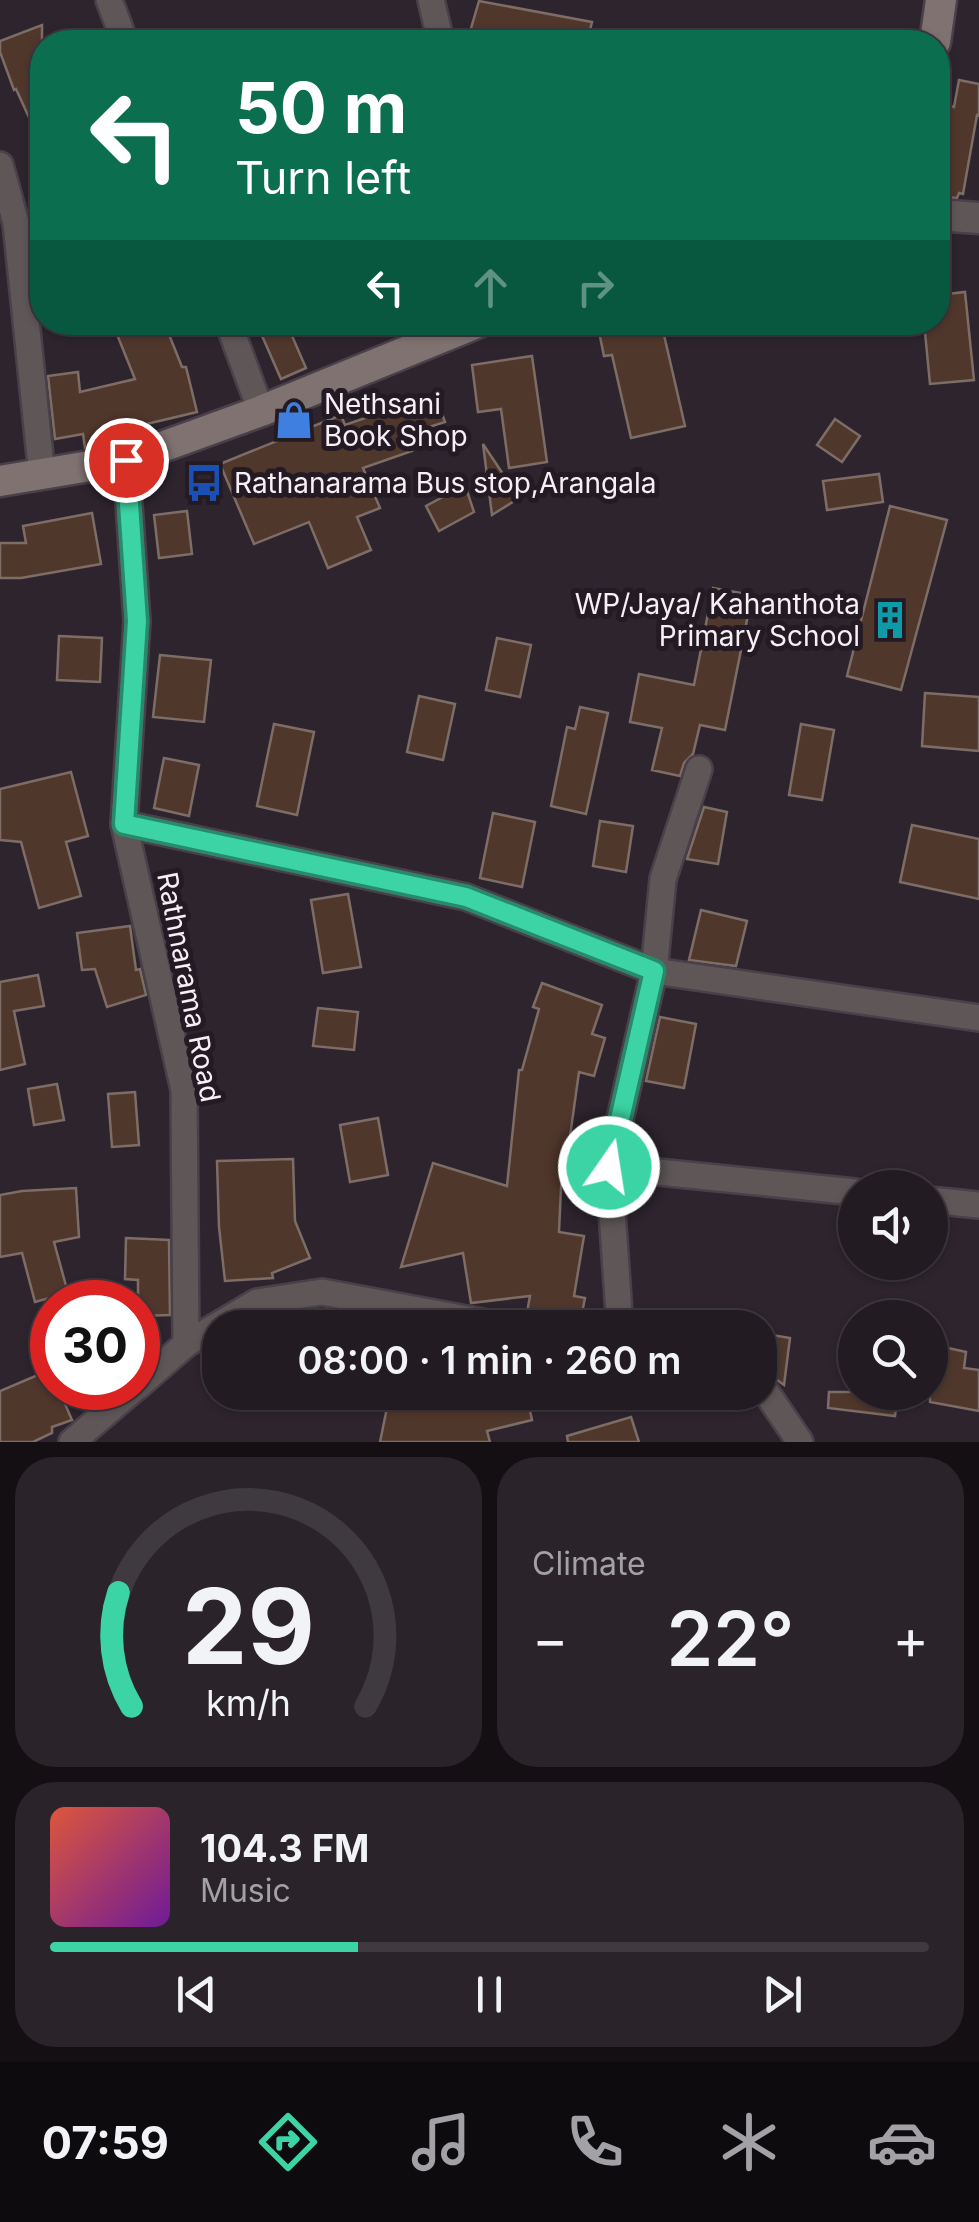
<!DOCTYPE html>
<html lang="en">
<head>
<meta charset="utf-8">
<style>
  :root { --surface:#221b22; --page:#2a242a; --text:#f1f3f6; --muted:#a2a1a5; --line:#3f3940; --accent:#3cd4a4 }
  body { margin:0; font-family:Inter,sans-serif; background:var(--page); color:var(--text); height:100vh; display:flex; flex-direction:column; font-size:38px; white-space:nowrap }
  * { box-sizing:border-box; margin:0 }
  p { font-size:32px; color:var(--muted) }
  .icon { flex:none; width:55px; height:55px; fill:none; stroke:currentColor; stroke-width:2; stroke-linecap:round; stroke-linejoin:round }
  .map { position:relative; height:1442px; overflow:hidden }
  .drawer { display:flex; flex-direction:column; gap:15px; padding:15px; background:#130f13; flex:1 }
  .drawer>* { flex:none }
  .hud { position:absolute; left:30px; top:30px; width:920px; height:305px; border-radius:40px; box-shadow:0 2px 8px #0004,0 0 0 2px var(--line); background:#0b6e4f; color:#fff; overflow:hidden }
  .fabs { position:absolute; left:838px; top:1170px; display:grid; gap:20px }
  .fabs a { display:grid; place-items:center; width:110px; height:110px; border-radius:50%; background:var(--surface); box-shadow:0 2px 8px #0004,0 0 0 2px var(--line); font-size:50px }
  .speed { position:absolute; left:30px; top:1280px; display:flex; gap:20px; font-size:50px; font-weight:700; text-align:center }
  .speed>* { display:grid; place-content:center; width:130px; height:130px; border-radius:50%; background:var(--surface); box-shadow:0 2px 8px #0004,0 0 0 2px var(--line); line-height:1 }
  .speed .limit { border:15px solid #d22; background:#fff; color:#111 }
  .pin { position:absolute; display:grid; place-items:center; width:85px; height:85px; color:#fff; margin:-42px; border:5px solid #fff; border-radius:50%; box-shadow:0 2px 10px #0007 }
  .me { position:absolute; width:110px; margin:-55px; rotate:13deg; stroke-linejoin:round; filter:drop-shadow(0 0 8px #0008) }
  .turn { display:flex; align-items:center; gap:35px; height:210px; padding:0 40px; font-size:45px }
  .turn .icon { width:130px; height:130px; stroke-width:2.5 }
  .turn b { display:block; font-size:70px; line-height:85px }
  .lanes { display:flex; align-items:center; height:95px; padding:0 40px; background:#0003; justify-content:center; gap:50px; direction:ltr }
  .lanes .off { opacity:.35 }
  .big { font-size:75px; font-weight:600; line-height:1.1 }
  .drawer .tile { flex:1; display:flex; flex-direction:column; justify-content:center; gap:15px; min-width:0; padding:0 35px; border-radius:40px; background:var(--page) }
  .drawer .dial { align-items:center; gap:0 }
  .dial svg { height:260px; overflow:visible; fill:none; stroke:var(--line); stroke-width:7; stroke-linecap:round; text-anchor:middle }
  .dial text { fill:var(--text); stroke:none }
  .song { display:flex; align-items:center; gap:30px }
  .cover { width:120px; height:120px; border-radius:15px; background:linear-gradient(135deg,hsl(10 70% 55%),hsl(280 70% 35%)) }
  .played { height:10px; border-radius:5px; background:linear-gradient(90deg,var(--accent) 35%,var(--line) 35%) }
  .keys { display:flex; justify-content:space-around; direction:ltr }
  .heat { display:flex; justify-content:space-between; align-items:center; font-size:55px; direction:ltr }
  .drawer .tiles { flex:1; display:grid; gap:15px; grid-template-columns:1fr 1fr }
  .tile:last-child { grid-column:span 2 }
  .trip { position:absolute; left:202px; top:1310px; width:575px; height:100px; border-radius:40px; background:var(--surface); box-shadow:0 2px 8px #0004,0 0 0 2px var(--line); font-weight:600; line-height:100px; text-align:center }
  .tabs { display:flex; height:160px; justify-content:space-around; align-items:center; background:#0e0b0e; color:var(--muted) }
  .tabs .icon { width:70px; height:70px }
  .tabs .current { color:var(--accent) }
  .tabs b { font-size:45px; color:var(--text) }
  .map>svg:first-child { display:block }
  .building { fill:#50372c; stroke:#7d6d66; stroke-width:2.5 }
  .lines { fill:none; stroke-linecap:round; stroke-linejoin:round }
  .minor-casing { stroke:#49404a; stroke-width:30 }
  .tertiary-casing { stroke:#49404a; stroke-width:35 }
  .secondary-casing { stroke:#49404a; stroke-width:35 }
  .minor { stroke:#5f5757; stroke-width:25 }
  .tertiary { stroke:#5f5757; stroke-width:30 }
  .secondary { stroke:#7f7271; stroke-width:30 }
  .route-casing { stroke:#278a6b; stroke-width:25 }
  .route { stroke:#3cd4a4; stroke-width:18 }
  .labels { text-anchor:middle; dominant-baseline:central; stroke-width:10; stroke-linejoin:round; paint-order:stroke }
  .poi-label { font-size:28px; fill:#f6eff6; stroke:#231a24; text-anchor:start }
  .street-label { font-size:28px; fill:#f6eff6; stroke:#231a24 }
</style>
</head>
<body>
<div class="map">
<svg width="979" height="1442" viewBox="0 0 979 1442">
  <rect width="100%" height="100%" fill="#2d242e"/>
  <g class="building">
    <polygon points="479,1 592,22 587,42 467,42"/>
    <polygon points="42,25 42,146 16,89 14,90 0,52 0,41"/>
    <polygon points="959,80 979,84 979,116 977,115 963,194 959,193 957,198 938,197 938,103 954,107"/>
    <polygon points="965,292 974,380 930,384 924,322 938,322 938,295"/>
    <polygon points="112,322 164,322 182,367 186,367 197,412 117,431 119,442 85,448 83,434 55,439 48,376 78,372 80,392 135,379"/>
    <polygon points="256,322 286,322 306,368 281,379"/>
    <polygon points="597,322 661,322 685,426 631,438 612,355 604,356"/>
    <polygon points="532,356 547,462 509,468 501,409 478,412 472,365"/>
    <polygon points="435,394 445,422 407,434 412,451 363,468 380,508 357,517 371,550 328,568 309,522 254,544 220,464 341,415 345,425"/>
    <polygon points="835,419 860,436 842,462 817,445"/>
    <polygon points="483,444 519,498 492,515"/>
    <polygon points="879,474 883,502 827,510 823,481"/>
    <polygon points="465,485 474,512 439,531 426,506"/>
    <polygon points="890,506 947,520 901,690 847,676"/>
    <polygon points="187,511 192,554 159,558 154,515"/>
    <polygon points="92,513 101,564 21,578 0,578 0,543 26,543 23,526"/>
    <polygon points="713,588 752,595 725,730 700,725 693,754 684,763 680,776 652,770 662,728 630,722 639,674 694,685"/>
    <polygon points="59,636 102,638 100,682 57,680"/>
    <polygon points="497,638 531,645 520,697 486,690"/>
    <polygon points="160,655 211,660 204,722 153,717"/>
    <polygon points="925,693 979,697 979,751 922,746"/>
    <polygon points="419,696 455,704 443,760 407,752"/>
    <polygon points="580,707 608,713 586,814 551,806 567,727 575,729"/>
    <polygon points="274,724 314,732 297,815 257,806"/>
    <polygon points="801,724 834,730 822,800 789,795"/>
    <polygon points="164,758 199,765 189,816 154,808"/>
    <polygon points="71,772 88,836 66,842 81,896 39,908 21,842 0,840 0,789"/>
    <polygon points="704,807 727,812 718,864 687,859"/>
    <polygon points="493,813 535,822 522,887 480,878"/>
    <polygon points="600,821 633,826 626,872 593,866"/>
    <polygon points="912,825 979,839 979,899 900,882"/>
    <polygon points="348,894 361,967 323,973 311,900"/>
    <polygon points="701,910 747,921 736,966 689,960"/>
    <polygon points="130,926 136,970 140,969 146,995 107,1007 95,969 82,970 77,933"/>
    <polygon points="38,975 44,1006 14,1011 25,1064 0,1070 0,982"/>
    <polygon points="542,983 602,1005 592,1034 605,1038 594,1076 579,1072 566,1165 562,1165 559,1232 584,1236 574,1296 585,1298 579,1328 526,1318 530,1296 471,1303 463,1253 401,1267 433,1163 507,1186 519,1070 522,1070 539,1009 533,1007"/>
    <polygon points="318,1008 358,1012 354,1050 313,1046"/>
    <polygon points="660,1017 696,1024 684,1088 646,1081"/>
    <polygon points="57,1084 64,1120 34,1125 28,1089"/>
    <polygon points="135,1092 139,1145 112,1147 108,1094"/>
    <polygon points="378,1118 388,1175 350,1182 340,1125"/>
    <polygon points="293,1159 295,1221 310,1258 272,1273 273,1278 225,1281 219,1227 217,1161"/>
    <polygon points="76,1188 79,1237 54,1242 68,1293 35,1302 22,1253 0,1257 0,1195 22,1191"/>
    <polygon points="126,1238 169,1240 170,1315 138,1316 138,1280 125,1279"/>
    <polygon points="760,1333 790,1338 784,1385 769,1374 760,1372"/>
    <polygon points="930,1344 966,1352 964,1368 979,1370 979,1411 930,1402"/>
    <polygon points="52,1369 52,1388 58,1388 72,1420 52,1427 52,1433 33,1442 0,1442 0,1391"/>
    <polygon points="440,1392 526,1392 532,1420 487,1431 490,1442 380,1442 390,1393 418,1398"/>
    <polygon points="829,1392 898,1392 895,1416 828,1408"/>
    <polygon points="631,1417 639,1442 568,1442 567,1436"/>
  </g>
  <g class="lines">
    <g class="minor-casing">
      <g id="minor">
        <polyline points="109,0 125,42"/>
        <polyline points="431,0 441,42"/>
        <polyline points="0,165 16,223 42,476"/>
        <polyline points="228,322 261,411"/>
        <polyline points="126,460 137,621 124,824 184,1090 186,1344 138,1386"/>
        <polyline points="124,824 466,897 654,971 979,1018"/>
        <polyline points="609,1167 855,1192"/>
        <polyline points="930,1200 979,1205"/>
        <polyline points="620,1328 609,1167 654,971 663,879 699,769"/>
        <polyline points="186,1344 257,1302 322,1292 514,1328"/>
        <polyline points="760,1388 764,1389 800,1442"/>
        <polyline points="72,1442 135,1388"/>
      </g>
    </g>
    <g class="tertiary-casing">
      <polyline id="tertiary" points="938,215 979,218"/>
    </g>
    <g class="secondary-casing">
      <g id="secondary">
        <polyline points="935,42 941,0"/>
        <polyline points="0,481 126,460 261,411 479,322"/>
      </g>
    </g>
    <use href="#minor" class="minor"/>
    <use href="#tertiary" class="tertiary"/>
    <use href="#secondary" class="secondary"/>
  </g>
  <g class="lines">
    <g class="route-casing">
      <polyline id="route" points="126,460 137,621 124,824 466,897 654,971 609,1167"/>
    </g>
    <use href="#route" class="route"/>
  </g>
  <defs>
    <g id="shop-bare" transform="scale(3)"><path d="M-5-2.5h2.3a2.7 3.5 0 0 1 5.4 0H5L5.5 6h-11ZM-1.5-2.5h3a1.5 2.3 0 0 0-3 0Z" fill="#3f7fe0" stroke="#231a24" stroke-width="2.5" paint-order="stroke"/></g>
    <g id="bus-bare" transform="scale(3)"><path d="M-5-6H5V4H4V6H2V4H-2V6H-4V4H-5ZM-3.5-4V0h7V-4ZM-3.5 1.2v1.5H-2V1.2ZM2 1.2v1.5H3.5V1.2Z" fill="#1a4fb4" stroke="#231a24" stroke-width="2.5" paint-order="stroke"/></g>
    <g id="building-bare" transform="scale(3)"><path d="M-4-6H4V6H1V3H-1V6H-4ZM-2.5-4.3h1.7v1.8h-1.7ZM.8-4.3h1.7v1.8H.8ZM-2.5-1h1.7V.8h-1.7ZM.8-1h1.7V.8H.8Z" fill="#0f9aa8" stroke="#231a24" stroke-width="2.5" paint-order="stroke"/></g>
  </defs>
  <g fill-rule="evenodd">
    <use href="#shop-bare" x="294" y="420"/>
    <use href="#bus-bare" x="204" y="483"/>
    <use href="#building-bare" x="890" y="620"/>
  </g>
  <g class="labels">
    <g class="poi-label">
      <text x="324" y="404">Nethsani<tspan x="324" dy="32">Book Shop</tspan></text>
      <text x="234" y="483">Rathanarama Bus stop,Arangala</text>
      <text x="860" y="604" text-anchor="end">WP/Jaya/ Kahanthota<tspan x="860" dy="32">Primary School</tspan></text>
    </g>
    <g class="street-label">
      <text transform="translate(189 987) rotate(79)">Rathnarama Road</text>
    </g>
  </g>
</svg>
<div class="fabs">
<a><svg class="icon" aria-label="sound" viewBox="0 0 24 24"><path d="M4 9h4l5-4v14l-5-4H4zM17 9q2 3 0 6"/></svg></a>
<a><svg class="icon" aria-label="search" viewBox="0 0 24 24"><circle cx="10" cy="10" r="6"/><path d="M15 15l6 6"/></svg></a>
</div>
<div class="speed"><div class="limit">30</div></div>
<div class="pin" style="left:126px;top:460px;background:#d93025"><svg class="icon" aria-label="arrive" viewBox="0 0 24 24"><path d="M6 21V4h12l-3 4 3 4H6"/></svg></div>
<svg class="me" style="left:609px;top:1167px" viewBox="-20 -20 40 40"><circle r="17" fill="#3cd4a4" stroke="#fff" stroke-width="3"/><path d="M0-11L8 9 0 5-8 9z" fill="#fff"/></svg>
<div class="trip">08:00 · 1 min · 260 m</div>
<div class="hud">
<div class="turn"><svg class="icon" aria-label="left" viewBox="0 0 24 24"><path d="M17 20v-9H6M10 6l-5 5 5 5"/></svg><div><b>50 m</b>Turn left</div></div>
<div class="lanes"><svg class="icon" aria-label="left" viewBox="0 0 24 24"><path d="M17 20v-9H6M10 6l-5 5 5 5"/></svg><svg class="icon off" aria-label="ahead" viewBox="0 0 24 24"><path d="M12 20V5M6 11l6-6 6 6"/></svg><svg class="icon off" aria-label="right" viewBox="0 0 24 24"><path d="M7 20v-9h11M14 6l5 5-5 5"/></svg></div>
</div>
</div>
<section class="drawer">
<div class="tiles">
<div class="tile dial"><svg viewBox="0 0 100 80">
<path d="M14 69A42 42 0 1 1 86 69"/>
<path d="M14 69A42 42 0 0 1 10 34" stroke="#3cd4a4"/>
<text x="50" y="56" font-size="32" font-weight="700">29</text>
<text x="50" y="72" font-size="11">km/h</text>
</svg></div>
<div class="tile"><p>Climate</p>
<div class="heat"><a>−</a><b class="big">22°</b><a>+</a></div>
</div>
<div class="tile">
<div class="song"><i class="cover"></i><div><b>104.3 FM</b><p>Music</p></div></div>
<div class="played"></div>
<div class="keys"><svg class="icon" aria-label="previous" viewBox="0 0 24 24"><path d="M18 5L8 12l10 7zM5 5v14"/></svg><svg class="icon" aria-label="pause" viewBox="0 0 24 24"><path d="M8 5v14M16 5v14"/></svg><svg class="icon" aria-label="next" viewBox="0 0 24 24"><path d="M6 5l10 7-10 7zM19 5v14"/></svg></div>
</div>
</div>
</section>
<nav class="tabs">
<b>07:59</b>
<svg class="icon current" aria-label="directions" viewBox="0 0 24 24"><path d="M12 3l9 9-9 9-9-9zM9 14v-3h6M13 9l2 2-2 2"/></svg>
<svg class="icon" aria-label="music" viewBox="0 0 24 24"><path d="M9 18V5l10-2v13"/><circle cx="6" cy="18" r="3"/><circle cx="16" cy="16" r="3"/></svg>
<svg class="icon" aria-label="phone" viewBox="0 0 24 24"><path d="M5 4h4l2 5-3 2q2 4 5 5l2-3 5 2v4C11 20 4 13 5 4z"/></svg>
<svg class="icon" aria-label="climate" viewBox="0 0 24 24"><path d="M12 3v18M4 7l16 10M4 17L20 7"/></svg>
<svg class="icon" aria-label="car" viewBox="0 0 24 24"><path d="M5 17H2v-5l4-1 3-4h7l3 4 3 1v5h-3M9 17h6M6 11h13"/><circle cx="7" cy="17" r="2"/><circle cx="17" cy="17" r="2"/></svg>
</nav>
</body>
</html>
